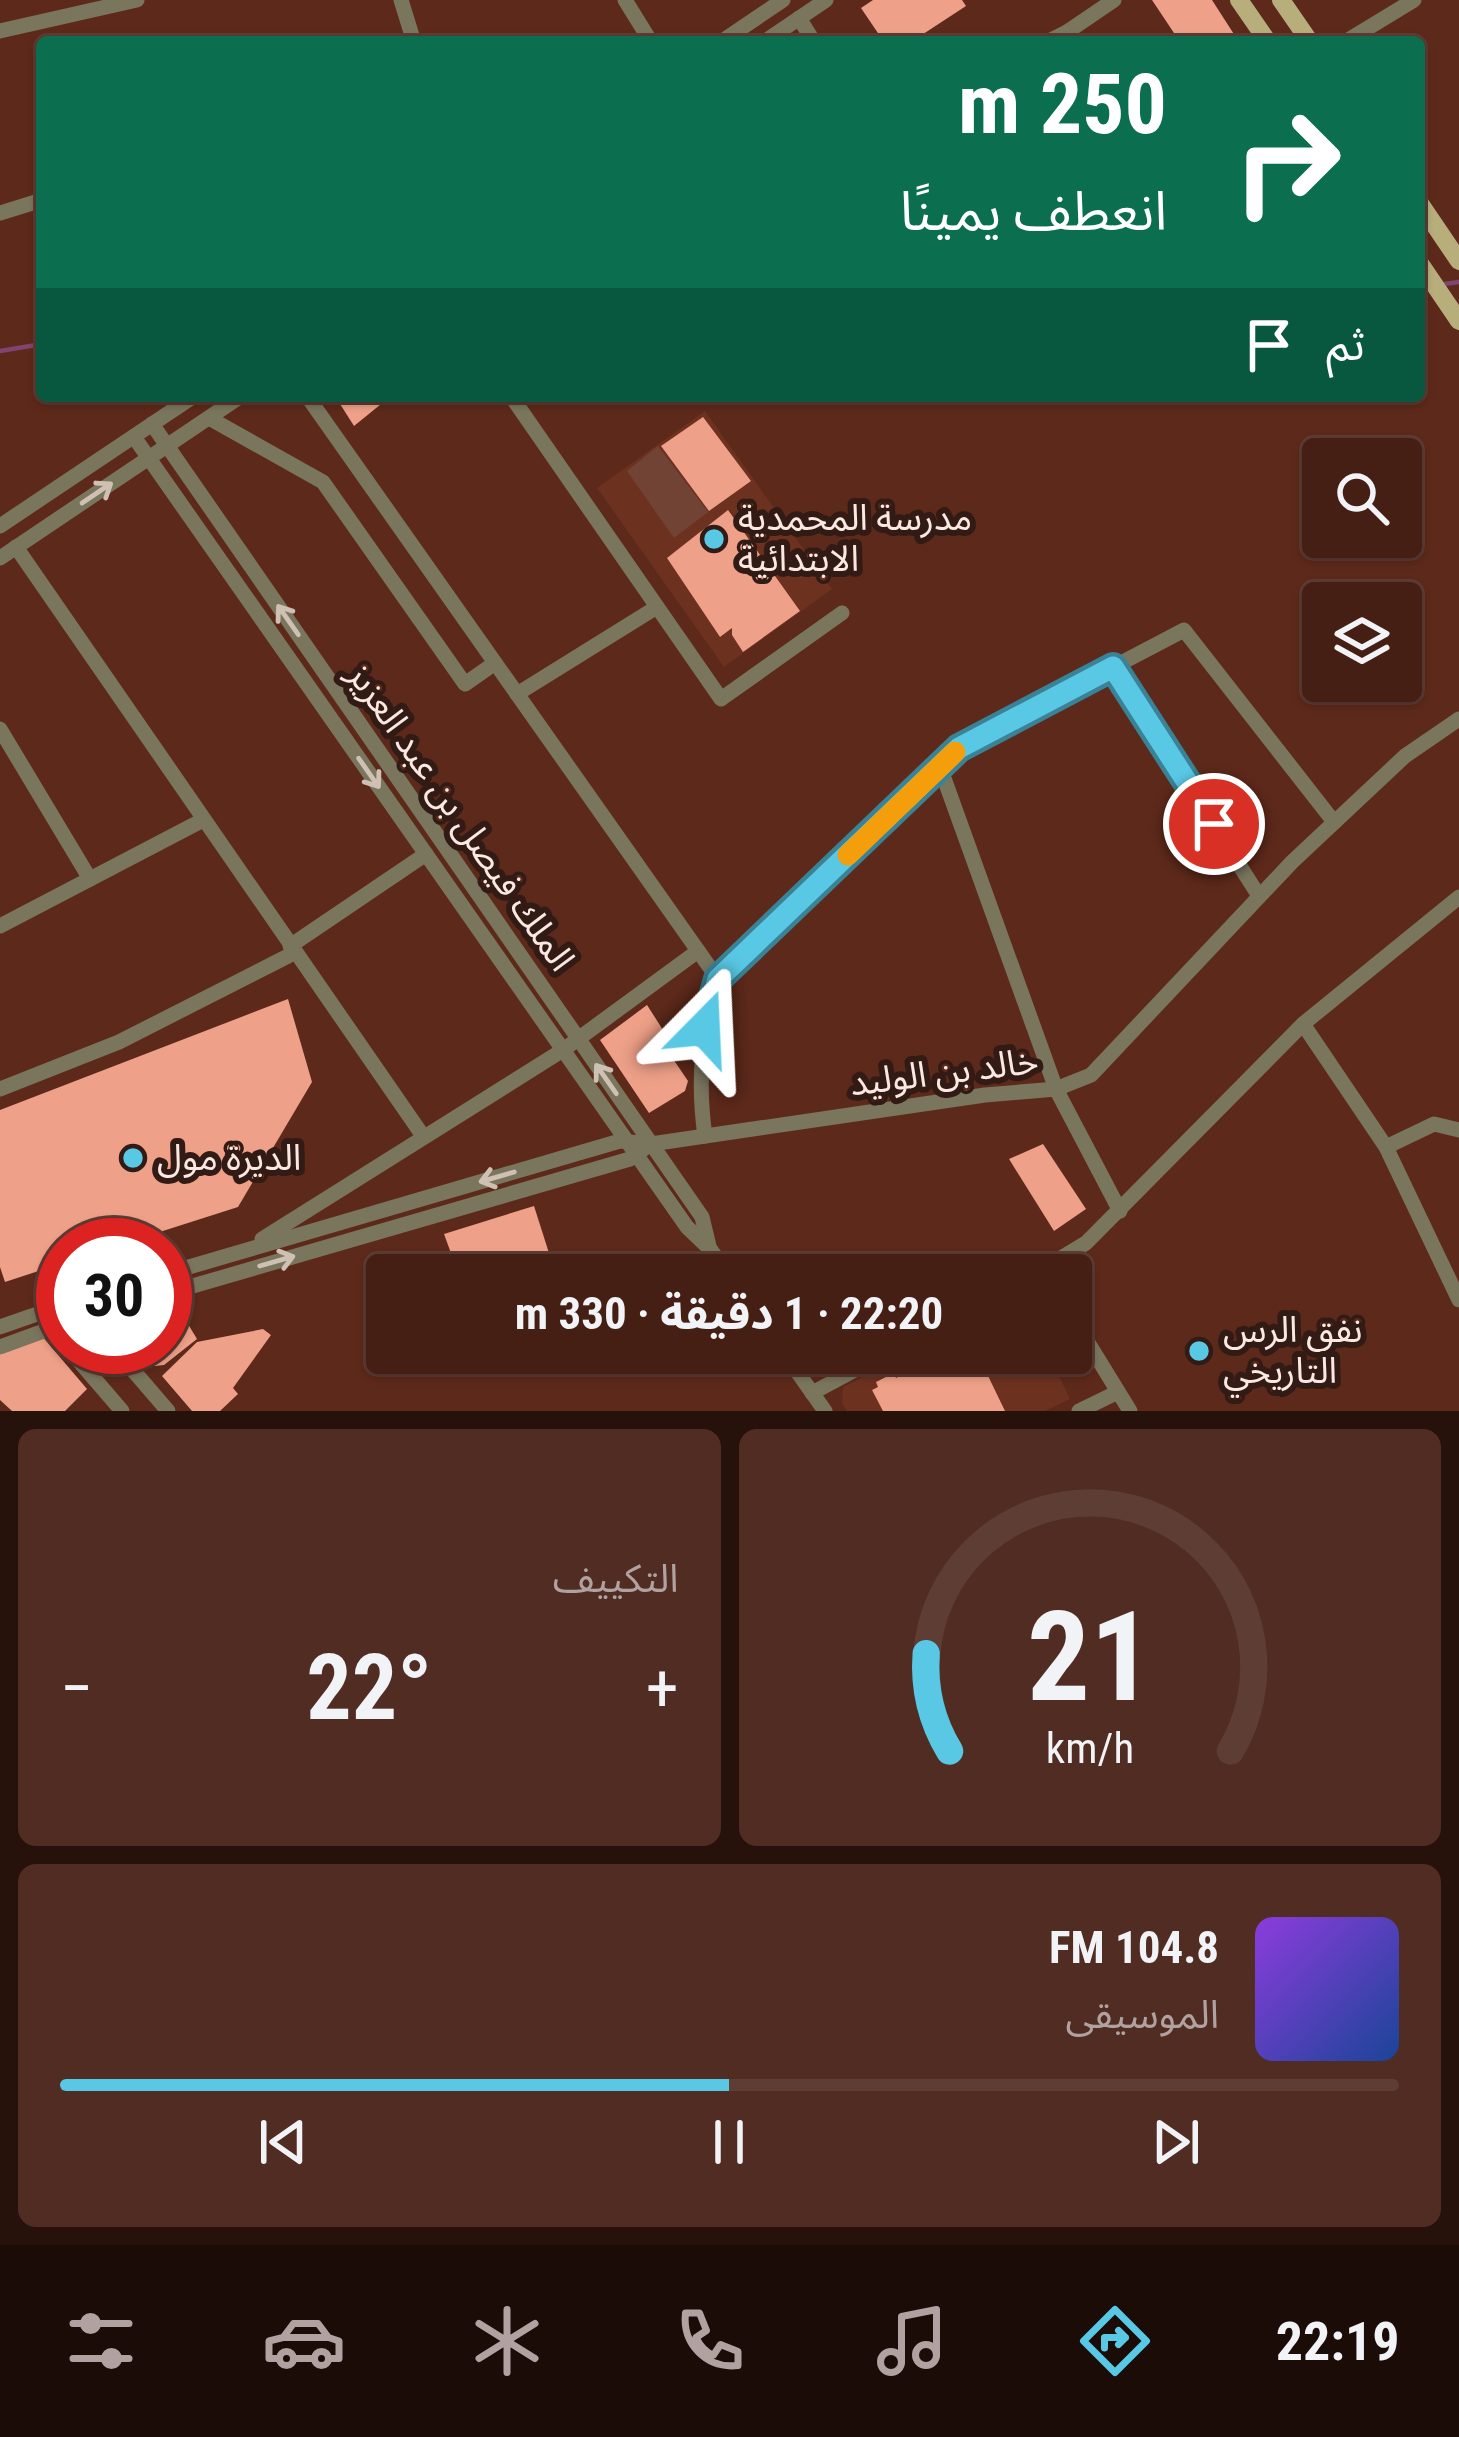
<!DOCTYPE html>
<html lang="ar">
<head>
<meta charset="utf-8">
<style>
  :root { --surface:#461f14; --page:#502c22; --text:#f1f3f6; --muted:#b0a2a0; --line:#5e3d34; --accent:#59c8e5 }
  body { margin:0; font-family:"Roboto Condensed","Noto Sans Arabic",sans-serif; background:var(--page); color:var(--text); direction:rtl; height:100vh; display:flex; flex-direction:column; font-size:45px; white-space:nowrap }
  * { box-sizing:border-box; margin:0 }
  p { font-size:39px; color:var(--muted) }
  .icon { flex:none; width:66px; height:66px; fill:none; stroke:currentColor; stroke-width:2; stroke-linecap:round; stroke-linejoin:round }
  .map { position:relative; height:1411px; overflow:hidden; direction:ltr }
  .panel { display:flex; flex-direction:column; gap:18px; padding:18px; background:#26110b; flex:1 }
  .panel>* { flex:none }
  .guide { position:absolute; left:36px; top:36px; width:1389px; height:366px; border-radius:12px; box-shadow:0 3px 9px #0004,0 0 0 3px var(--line); direction:rtl; background:#0b6e4f; color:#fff; overflow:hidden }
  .tools { position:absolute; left:1302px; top:438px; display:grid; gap:24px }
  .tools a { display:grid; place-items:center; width:120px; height:120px; border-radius:12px; background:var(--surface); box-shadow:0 3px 9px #0004,0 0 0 3px var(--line); font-size:60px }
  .speed { position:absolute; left:36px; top:1218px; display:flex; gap:24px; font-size:60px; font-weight:700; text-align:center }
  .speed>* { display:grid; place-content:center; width:156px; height:156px; border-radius:50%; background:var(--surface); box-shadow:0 3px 9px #0004,0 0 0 3px var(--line); line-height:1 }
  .speed .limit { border:18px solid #d22; background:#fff; color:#111 }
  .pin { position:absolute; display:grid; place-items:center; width:102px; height:102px; color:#fff; margin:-51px; border:6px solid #fff; border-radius:50%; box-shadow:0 3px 12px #0007 }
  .me { position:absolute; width:132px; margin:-66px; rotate:21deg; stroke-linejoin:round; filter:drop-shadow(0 0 9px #0008) }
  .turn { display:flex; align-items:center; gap:42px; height:252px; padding:0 60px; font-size:54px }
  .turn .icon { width:156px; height:156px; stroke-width:2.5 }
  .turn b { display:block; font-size:84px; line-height:102px }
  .then { display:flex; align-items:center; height:114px; padding:0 60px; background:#0003; gap:24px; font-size:45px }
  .big { font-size:90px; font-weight:700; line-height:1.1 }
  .panel .card { flex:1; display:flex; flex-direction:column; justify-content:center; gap:18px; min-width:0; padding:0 42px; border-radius:18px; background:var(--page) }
  .panel .dial { align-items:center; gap:0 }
  .dial svg { height:312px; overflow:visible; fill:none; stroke:var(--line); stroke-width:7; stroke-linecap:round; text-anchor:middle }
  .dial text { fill:var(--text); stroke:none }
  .song { display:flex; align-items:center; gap:36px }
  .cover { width:144px; height:144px; border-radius:18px; background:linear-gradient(135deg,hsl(270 70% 55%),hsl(220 70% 35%)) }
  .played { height:12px; border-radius:6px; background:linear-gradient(90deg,var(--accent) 50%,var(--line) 50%) }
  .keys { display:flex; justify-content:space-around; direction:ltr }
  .heat { display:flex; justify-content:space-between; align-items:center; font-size:66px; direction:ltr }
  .panel .tiles { flex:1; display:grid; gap:18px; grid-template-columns:1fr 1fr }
  .card:last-child { grid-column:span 2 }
  .trip { position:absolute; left:366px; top:1254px; width:726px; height:120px; border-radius:12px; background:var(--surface); box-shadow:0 3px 9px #0004,0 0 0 3px var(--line); font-weight:700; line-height:120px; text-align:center; direction:rtl }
  .tabs { display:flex; height:192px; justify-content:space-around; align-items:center; background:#1c0c08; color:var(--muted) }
  .tabs .icon { width:84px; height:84px }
  .tabs .selected { color:var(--accent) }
  .tabs b { font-size:54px; color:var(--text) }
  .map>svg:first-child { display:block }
  .built { fill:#6d311f }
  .green { fill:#714335 }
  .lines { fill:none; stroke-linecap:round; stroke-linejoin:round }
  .stream { stroke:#7f4470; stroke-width:4.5 }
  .building { fill:#eea088 }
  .minor { stroke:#7a755d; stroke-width:15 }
  .major { stroke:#b8ae7c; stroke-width:18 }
  .oneway { stroke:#cec0b3 }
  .route-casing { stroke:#3a8295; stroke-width:30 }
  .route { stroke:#59c8e5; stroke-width:21 }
  .slow { stroke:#f59e0b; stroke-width:21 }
  .poi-dot { fill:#59c8e5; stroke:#321b14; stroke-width:4.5 }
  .labels { text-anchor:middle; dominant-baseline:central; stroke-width:12; stroke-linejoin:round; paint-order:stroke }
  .poi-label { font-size:36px; fill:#fce8e2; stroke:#321b14; text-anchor:start }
  .street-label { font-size:36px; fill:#fce8e2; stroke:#321b14 }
</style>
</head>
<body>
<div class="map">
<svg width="1459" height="1411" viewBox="0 0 1459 1411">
  <rect width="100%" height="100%" fill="#5d291a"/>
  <g class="built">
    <polygon points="705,411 832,589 724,667 597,488"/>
    <polygon points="909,1353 1048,1353 1070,1399 1045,1411 847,1411 842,1403 843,1387"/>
  </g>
  <polygon class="green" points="658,446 708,512 674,538 627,471"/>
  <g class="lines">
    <g class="stream">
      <polyline points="1444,284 1459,282"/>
      <polyline points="0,351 42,344"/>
    </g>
  </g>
  <g class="building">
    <polygon points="873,0 962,0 966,6 911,42 884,42 861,8"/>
    <polygon points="1152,0 1212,0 1239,42 1180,42"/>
    <polygon points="335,396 391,396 354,426"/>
    <polygon points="703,417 751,481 709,511 661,446"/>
    <polygon points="728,510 800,611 743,652 732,635 732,628 720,637 667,558"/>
    <polygon points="288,999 312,1082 238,1207 119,1245 63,1245 63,1263 5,1282 0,1267 0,1110"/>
    <polygon points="647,1005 672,1044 667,1050 688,1081 685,1091 649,1113 600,1040"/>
    <polygon points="1043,1144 1086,1209 1054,1231 1009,1159"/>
    <polygon points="534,1206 556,1275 459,1275 444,1234"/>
    <polygon points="179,1309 197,1339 164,1365 155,1366 142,1347 165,1347 165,1313"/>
    <polygon points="263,1329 271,1335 233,1388 238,1394 220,1411 192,1411 162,1376 197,1342"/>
    <polygon points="42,1336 87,1389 65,1411 12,1411 0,1400 0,1351"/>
    <polygon points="945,1353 977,1353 1005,1411 883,1411 872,1390 878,1387 876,1382 894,1373 896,1378"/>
  </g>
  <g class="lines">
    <g class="minor">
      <polyline points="401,0 414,42"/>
      <polyline points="625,0 651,42"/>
      <polyline points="799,18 814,42"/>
      <polyline points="0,31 137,0"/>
      <polyline points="1067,32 1114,0"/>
      <polyline points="721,42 783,0"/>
      <polyline points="764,42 826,0"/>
      <polyline points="1047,42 1067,32 1075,42"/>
      <polyline points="1345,42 1414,0"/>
      <polyline points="0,213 42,200"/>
      <path d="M307,396L718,979C702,1032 697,1081 705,1136"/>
      <polyline points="511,396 721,699 842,613"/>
      <polyline points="209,418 323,482 465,684 495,663"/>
      <polyline points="152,424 702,1217 709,1246"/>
      <polyline points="134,437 687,1227 710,1249 729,1275"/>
      <polyline points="0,526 194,396"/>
      <polyline points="16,547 423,1136"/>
      <polyline points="0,558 241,396"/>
      <polyline points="1113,667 1259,896"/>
      <polyline points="517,694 657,607"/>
      <polyline points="0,729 90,879"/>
      <polyline points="940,767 1056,1089 1120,1211"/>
      <polyline points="0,926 203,820"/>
      <polyline points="290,946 426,854"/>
      <polyline points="718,979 959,748 1184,630 1334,822"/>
      <polyline points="1303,1024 1386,1147 1459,1300"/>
      <polyline points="0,1089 119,1042 294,953"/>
      <polyline points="1386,1147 1434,1124 1459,1130"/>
      <polyline points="262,1239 563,1050 698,951"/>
      <polyline points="165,1274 620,1141 651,1144 985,1095 1056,1089 1091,1075 1292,862 1405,756 1459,719"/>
      <polyline points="1033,1275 1086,1243 1303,1024 1459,897"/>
      <polyline points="165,1294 630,1159 644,1149"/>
      <polyline points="1071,1315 1130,1411"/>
      <polyline points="0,1327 63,1305"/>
      <polyline points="0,1347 63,1324"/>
      <polyline points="67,1347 122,1411"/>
      <polyline points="113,1347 168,1411"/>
      <polyline points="784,1353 825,1411"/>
      <polyline points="812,1393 887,1353"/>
      <polyline points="1079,1411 1118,1392"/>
    </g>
    <g class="major">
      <polyline points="1239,0 1268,42"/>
      <polyline points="1281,0 1310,42"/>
      <polyline points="1419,202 1459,261"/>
      <polyline points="1419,262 1459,321"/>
    </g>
  </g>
  <defs><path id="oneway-shaft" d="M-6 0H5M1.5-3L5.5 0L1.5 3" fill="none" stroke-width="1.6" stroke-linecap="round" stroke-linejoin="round" transform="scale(3)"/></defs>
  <g class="oneway">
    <use href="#oneway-shaft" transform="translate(97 493) rotate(-34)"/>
    <use href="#oneway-shaft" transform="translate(288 620) rotate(-125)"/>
    <use href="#oneway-shaft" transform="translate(369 773) rotate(55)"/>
    <use href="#oneway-shaft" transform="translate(606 1079) rotate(-125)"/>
    <use href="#oneway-shaft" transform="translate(497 1177) rotate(164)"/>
    <use href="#oneway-shaft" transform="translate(277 1261) rotate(-16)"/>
  </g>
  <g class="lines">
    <g class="route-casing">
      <polyline id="route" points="704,1028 718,979 959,748 1113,667 1214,824"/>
    </g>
    <use href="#route" class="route"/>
    <polyline class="slow" points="848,855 955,752"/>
  </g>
  <g class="poi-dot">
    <circle cx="714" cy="539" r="12"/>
    <circle cx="133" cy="1158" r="12"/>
    <circle cx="1199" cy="1351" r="12"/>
  </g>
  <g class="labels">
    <g class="poi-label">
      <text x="738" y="518">مدرسة المحمدية<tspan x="738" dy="41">الابتدائية</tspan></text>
      <text x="157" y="1158">الديرة مول</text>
      <text x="1223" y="1330">نفق الرس<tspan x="1223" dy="41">التاريخي</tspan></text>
    </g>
    <g class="street-label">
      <text transform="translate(461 817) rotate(55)">الملك فيصل بن عبد العزيز</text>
      <text transform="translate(944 1072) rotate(-7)">خالد بن الوليد</text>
    </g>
  </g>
</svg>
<div class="tools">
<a><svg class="icon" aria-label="search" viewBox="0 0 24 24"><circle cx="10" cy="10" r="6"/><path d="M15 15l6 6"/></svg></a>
<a><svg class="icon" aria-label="layers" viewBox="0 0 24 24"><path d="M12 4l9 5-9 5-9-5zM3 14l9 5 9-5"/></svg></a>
</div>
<div class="speed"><div class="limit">30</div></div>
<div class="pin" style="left:1214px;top:824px;background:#d93025"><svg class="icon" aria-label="arrive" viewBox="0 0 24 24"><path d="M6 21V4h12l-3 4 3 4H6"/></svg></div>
<svg class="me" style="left:704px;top:1028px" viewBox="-20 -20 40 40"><path d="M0-17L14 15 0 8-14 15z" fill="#59c8e5" stroke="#fff" stroke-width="4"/></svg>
<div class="trip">22:20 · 1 دقيقة · 330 m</div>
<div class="guide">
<div class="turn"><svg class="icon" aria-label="right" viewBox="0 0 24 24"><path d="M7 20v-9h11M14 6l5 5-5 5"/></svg><div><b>250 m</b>انعطف يمينًا</div></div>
<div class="then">ثم<svg class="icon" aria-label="arrive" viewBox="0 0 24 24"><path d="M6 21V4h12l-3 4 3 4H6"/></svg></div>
</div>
</div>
<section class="panel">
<div class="tiles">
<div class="card dial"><svg viewBox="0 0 100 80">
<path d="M14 69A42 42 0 1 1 86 69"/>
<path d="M14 69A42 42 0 0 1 8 44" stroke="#59c8e5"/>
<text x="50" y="56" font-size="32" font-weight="700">21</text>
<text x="50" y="72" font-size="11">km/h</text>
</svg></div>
<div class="card"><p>التكييف</p>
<div class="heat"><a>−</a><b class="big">22°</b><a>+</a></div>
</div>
<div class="card">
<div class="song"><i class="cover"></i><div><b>104.8 FM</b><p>الموسيقى</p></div></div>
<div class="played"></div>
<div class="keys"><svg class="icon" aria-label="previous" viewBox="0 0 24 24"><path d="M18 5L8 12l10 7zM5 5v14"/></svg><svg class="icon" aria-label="pause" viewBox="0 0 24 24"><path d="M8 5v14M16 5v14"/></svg><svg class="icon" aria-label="next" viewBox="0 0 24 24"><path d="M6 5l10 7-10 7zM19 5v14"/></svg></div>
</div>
</div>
</section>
<nav class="tabs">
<b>22:19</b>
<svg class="icon selected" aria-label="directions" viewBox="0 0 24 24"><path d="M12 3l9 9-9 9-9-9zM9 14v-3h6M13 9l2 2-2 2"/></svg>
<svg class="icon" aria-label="music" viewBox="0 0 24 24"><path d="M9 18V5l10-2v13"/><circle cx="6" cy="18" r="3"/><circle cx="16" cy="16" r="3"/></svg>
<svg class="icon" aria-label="phone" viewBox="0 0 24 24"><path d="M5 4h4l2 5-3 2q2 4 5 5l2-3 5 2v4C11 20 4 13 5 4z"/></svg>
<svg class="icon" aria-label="climate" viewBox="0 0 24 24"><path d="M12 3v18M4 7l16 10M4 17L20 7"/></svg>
<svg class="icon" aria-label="car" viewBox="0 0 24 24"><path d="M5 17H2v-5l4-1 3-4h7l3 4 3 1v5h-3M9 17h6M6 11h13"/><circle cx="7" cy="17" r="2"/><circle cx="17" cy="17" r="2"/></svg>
<svg class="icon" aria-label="filters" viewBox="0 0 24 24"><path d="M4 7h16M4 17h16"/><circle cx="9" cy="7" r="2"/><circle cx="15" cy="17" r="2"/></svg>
</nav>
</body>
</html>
